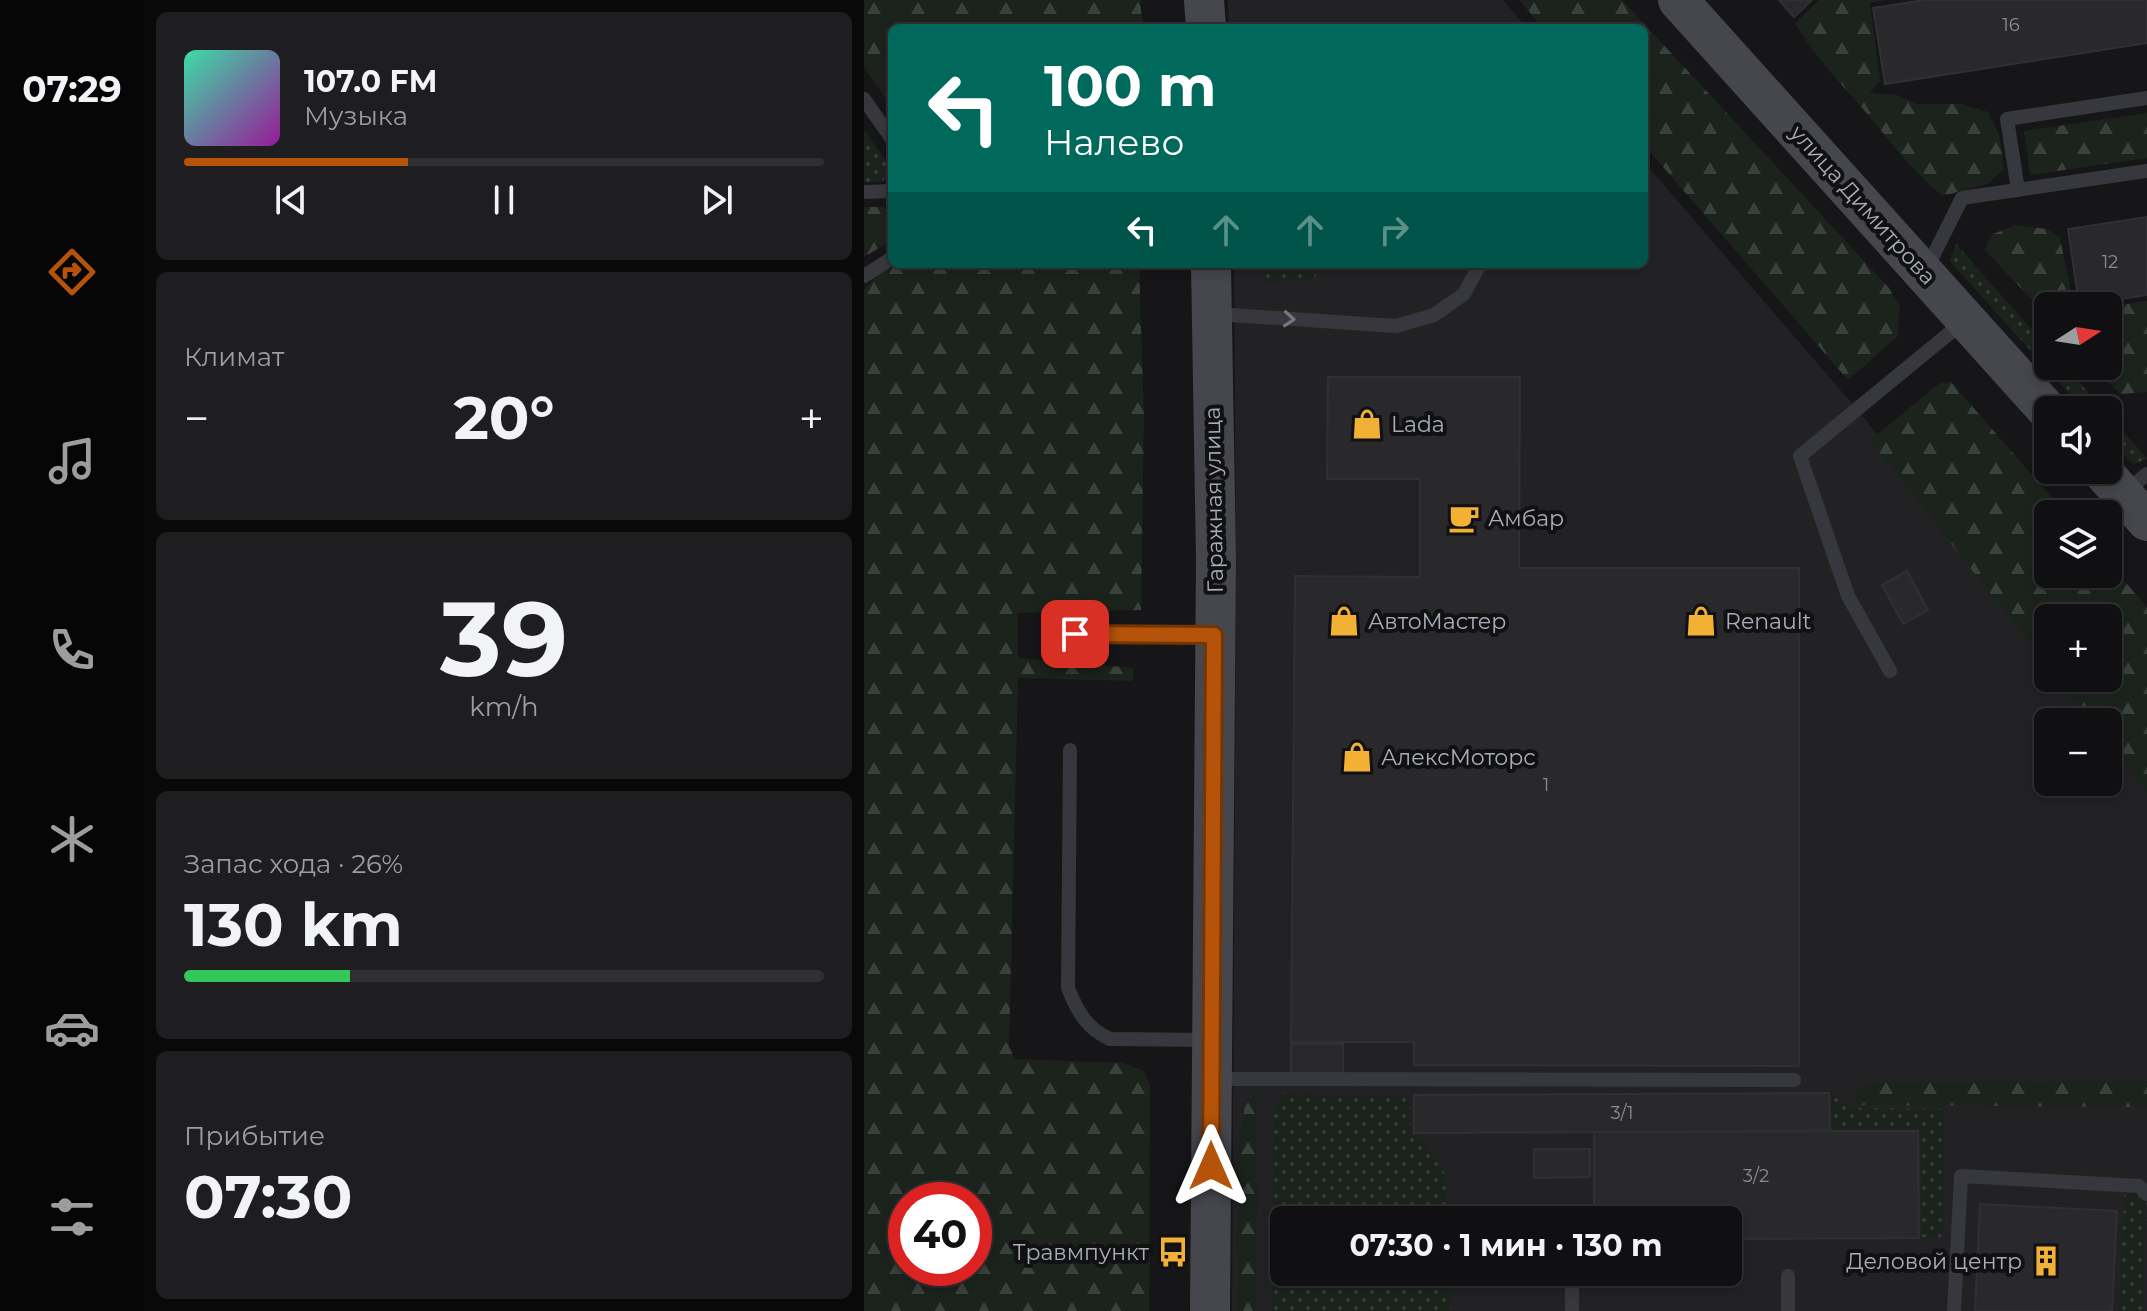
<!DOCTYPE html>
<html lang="ru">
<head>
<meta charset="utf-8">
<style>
  :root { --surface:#101012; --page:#1e1e20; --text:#f1f3f6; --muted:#9c9d9f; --line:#303032; --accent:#b45309 }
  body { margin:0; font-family:Montserrat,sans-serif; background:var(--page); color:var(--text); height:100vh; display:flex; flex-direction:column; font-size:30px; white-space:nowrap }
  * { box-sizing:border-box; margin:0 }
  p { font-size:26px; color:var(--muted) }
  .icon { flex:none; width:44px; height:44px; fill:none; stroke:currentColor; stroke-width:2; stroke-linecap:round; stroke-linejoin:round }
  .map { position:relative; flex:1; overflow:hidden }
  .details { display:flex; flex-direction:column; gap:12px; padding:12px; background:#09090a; width:720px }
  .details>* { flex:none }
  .hud { position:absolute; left:24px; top:24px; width:760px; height:244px; border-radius:12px; box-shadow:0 4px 12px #0003,0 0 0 2px var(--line); background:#00695c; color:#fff; overflow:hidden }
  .needle { width:52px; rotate:78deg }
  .controls { position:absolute; left:1170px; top:292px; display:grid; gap:16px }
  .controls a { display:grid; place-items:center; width:88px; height:88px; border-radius:12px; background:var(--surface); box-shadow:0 4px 12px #0003,0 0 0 2px var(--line); font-size:40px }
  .speed { position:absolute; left:24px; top:1182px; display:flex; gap:16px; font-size:40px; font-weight:700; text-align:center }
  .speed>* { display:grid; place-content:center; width:104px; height:104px; border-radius:50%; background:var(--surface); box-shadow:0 4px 12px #0003,0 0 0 2px var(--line); line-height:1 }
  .speed .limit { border:12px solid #d22; background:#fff; color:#111 }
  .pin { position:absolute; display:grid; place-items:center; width:68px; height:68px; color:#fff; margin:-34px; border-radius:16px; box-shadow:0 4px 12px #0006 }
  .me { position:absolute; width:88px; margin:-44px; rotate:0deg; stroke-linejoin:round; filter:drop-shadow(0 0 6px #0008) }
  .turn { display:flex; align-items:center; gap:28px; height:168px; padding:0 24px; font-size:36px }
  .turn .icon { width:104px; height:104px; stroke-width:2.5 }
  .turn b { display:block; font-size:56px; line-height:68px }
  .lanes { display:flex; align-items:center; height:76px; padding:0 24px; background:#0003; justify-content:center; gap:40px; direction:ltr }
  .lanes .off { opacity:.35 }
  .big { font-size:60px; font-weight:700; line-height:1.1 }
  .details .widget { flex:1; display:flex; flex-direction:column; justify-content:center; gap:12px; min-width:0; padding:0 28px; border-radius:12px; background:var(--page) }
  .details .dial { align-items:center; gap:0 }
  .dial b { font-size:104px; line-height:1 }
  .song { display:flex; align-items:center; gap:24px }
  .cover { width:96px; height:96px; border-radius:12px; background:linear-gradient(135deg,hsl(160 70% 55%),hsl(300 70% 35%)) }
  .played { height:8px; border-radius:4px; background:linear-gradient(90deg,var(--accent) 35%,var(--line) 35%) }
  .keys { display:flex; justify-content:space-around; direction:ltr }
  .heat { display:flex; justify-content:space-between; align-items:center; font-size:44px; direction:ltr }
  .charge { height:12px; border-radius:6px; background:linear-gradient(90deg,#34c759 26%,var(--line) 0) }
  .trip { position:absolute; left:406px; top:1206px; width:472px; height:80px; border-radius:12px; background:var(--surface); box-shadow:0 4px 12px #0003,0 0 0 2px var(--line); font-weight:700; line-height:80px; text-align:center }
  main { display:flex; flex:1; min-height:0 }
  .tab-bar { display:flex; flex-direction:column; width:144px; justify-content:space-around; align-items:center; background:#060607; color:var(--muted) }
  .tab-bar .icon { width:56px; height:56px }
  .tab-bar .on { color:var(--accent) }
  .tab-bar b { font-size:36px; color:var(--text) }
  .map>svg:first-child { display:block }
  .built { fill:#222225; fill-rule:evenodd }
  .grass { fill:url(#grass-dots) }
  .forest { fill:url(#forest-firs); fill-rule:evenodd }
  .building { fill:#29292c; stroke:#303034; stroke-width:2 }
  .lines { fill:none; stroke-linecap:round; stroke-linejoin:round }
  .lane { stroke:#37383d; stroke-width:14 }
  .secondary { stroke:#45474d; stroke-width:40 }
  .oneway { stroke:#757881 }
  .route-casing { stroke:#753606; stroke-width:20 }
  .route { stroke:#b45309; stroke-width:14 }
  .labels { text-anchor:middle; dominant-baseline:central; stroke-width:8; stroke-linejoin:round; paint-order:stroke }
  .number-label { font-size:18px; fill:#888b94 }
  .street-label { font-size:22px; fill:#a8adb8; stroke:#111113 }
  .poi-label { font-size:22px; fill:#a8adb8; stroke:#111113; text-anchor:start }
</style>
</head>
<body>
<main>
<nav class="tab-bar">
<b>07:29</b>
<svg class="icon on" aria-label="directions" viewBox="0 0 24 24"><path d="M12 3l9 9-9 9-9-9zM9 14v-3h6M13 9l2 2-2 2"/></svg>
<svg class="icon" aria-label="music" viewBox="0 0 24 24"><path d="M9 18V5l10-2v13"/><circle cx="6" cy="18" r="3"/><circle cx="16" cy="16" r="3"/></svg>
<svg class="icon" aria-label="phone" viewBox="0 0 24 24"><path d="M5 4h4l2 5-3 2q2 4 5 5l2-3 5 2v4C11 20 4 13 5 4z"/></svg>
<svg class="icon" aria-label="climate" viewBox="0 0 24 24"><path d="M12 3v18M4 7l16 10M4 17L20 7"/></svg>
<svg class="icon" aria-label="car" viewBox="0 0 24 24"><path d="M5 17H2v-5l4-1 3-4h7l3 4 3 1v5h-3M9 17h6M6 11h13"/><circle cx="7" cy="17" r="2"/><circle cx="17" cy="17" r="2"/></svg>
<svg class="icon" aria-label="filters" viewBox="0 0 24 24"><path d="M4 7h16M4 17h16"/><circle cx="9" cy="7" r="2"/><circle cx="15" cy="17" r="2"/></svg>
</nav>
<section class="details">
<div class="widget">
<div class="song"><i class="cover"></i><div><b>107.0 FM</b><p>Музыка</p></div></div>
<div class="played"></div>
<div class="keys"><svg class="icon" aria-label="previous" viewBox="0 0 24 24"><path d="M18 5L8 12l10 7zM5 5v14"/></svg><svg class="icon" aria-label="pause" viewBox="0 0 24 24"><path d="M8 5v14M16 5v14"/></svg><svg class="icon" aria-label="next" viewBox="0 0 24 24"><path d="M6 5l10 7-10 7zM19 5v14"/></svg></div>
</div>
<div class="widget"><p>Климат</p>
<div class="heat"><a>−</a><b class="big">20°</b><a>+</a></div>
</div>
<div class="widget dial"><b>39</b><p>km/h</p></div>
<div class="widget"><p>Запас хода · 26%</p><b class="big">130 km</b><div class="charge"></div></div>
<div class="widget"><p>Прибытие</p><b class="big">07:30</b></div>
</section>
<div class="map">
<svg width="1283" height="1311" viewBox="0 0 1283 1311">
  <defs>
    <pattern id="grass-dots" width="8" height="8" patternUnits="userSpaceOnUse" patternTransform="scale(2)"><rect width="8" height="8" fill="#1c231d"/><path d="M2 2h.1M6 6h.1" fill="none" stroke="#3a403c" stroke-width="1.8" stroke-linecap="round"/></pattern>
    <pattern id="forest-firs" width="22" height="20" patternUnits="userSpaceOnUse" patternTransform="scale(2)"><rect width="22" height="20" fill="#1c231d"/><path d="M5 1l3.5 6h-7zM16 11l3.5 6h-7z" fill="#3a403c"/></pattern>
  </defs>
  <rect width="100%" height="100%" fill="#161618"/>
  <g class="built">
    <polygon points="364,0 639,0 663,28 365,28"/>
    <path d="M780,162L997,414L1184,657V678H1200L1234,722H1184V782H1244V735L1283,786V1311H368L372,573L370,264H780ZM420,1220H864V1272H420Z"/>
  </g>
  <g class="grass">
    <polygon points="0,130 25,165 25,176 17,182 0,182"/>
    <polygon points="1092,244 1184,348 1184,366 1201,366 1240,410 1220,410 1086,261"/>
    <polygon points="402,264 459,264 451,277 402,282"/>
    <polygon points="1244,415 1283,458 1283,459 1269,464 1244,437"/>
    <polygon points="417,1093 547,1098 547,1133 563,1145 581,1174 583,1220 420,1220 420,1272 585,1272 587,1311 408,1311 410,1116"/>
    <polygon points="967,1094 990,1108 1077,1109 1081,1113 1079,1234 1075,1238 1058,1237 1057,1131 968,1129"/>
    <polygon points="1261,1191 1273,1191 1283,1202 1279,1311 1254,1311"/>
  </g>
  <g class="forest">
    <polygon points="0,0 276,0 279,28 28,28 28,108 0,67"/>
    <polygon points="655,0 758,0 1025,288 1036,307 1033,337 984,380 780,145 780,28 679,28"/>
    <path d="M955,0H1021L1006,3L1016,80L1006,93L1033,95L1052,104H1097L1124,112L1135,134L1140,168L1125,183L1079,196C1042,166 1017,128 985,93C965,71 948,50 931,24Z"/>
    <polygon points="1283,113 1283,158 1166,175 1160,131"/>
    <polygon points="0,207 20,207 28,218 28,240 0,257"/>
    <polygon points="1151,225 1183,229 1196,238 1210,306 1184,306 1184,317 1121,250 1127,235"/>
    <path d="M37,264H275L280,416L277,610L154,613V658L269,668V681L154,678L145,1046L151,1059L259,1063L280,1071L286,1085L285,1311H0V290L16,273ZM42,1200H110V1268H42Z"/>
    <polygon points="1283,301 1283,392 1256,394 1229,366 1244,366 1244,307"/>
    <polygon points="1087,382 1202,514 1184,514 1184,574 1244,574 1244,562 1283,607 1283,793 1244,744 1244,722 1227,722 1192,678 1244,678 1244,618 1184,618 1184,667 1006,440 1076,383"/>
    <polygon points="1283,1081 1283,1107 995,1105 989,1100 993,1089 1008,1082"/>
    <polygon points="393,1093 393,1311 373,1311 373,1150 382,1101"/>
  </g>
  <g class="building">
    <polygon points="915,0 948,0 930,17"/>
    <polygon points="1060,0 1283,0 1283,43 1021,84 1009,8"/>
    <polygon points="1283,217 1283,295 1215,305 1204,229"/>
    <polygon points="464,377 656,377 655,568 935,568 935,1066 550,1065 550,1042 427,1042 431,576 556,577 556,479 463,479"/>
    <polygon points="1043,571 1064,610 1039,624 1018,585"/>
    <rect x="427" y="1044" width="52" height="29"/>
    <polygon points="965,1093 966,1131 550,1133 550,1095"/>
    <polygon points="1054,1131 1055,1238 864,1239 864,1220 730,1220 730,1132"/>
    <polygon points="670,1149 726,1149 726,1177 670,1178"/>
    <polygon points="1116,1204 1253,1211 1248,1311 1111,1311"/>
  </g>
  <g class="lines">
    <g class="lane">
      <polyline points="0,99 28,139"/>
      <polyline points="1154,190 1143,119 1283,98"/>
      <polyline points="0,192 28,191"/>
      <polyline points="1062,270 1098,198 1283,171"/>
      <polyline points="0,276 28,258"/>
      <polyline points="352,314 532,326 570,315 600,294 616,264"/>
      <polyline points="1262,491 1283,474"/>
      <polyline points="187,634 350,635"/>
      <polyline points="1026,671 984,596 936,456 1099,322"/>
      <path d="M206,750L204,988C213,1011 223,1029 246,1039L347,1040"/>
      <polyline points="350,1079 930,1080"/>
      <polyline points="707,1219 707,1220"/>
      <polyline points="708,1272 708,1311"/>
      <polyline points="708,1273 779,1272"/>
      <polyline points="924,1311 924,1276"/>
      <polyline points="1090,1311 1097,1176 1275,1186 1283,1194"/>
    </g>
    <g class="secondary">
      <polyline points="340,0 342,28"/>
      <polyline points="814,0 1184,411"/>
      <polyline points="1237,470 1283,521"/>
      <polyline points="346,1311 352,559 347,264"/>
    </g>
  </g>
  <defs><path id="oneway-chevron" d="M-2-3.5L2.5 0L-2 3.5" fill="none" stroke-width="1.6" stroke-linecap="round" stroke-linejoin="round" transform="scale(2)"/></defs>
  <use class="oneway" href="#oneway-chevron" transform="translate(425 319) rotate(4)"/>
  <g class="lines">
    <g class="route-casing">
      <polyline id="route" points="211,634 350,635 347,1166"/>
    </g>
    <use href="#route" class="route"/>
  </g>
  <defs>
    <g id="shop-bare" transform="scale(2.4)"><path d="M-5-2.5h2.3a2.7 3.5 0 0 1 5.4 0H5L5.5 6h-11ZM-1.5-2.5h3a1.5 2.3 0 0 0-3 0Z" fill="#f2b134" stroke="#111113" stroke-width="2.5" paint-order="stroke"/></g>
    <g id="cafe-bare" transform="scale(2.4)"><path d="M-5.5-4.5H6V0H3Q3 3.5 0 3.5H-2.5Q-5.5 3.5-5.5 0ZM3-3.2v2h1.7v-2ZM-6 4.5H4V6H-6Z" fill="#f2b134" stroke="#111113" stroke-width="2.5" paint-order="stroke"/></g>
    <g id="bus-bare" transform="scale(2.4)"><path d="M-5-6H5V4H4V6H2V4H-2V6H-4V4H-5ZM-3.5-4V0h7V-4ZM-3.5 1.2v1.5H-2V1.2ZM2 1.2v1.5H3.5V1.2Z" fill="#f2b134" stroke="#111113" stroke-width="2.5" paint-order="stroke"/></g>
    <g id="building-bare" transform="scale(2.4)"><path d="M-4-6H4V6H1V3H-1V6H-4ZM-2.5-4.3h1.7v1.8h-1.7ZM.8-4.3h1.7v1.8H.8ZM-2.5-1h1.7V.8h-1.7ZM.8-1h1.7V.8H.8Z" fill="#f2b134" stroke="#111113" stroke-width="2.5" paint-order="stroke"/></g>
  </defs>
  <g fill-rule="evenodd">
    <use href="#shop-bare" x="503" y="424"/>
    <use href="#cafe-bare" x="600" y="518"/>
    <use href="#shop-bare" x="480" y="621"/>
    <use href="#shop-bare" x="837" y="621"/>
    <use href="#shop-bare" x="493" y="757"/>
    <use href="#bus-bare" x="309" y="1252"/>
    <use href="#building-bare" x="1182" y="1261"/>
  </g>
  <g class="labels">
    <g class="number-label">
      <text x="1147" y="25">16</text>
      <text x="1246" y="262">12</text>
      <text x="682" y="785">1</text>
      <text x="758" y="1113">3/1</text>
      <text x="892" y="1176">3/2</text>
    </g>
    <g class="street-label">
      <text transform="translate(999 205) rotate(48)">улица Димитрова</text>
      <text transform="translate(350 500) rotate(-91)">Гаражная улица</text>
    </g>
    <g class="poi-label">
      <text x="527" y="424">Lada</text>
      <text x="624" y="518">Амбар</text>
      <text x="504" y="621">АвтоМастер</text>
      <text x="861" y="621">Renault</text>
      <text x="517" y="757">АлексМоторс</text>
      <text x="285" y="1252" text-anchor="end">Травмпункт</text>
      <text x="1158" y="1261" text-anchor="end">Деловой центр</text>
    </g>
  </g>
</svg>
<div class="controls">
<a><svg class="needle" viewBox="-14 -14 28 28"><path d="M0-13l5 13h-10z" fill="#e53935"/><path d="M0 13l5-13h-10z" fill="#9c9d9f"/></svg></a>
<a><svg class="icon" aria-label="sound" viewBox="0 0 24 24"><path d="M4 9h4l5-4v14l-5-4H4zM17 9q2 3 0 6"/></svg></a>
<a><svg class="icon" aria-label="layers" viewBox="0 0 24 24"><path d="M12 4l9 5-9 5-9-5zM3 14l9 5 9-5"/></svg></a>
<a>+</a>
<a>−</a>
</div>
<div class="speed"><div class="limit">40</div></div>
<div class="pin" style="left:211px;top:634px;background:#d93025"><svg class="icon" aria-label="arrive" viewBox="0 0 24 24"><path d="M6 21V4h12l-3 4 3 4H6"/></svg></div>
<svg class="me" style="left:347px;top:1166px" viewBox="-20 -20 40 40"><path d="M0-17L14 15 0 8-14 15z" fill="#b45309" stroke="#fff" stroke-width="4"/></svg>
<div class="trip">07:30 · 1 мин · 130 m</div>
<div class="hud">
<div class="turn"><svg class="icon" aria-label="left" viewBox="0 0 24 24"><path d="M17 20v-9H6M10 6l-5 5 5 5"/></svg><div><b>100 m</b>Налево</div></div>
<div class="lanes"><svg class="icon" aria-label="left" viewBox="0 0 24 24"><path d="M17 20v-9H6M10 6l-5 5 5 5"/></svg><svg class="icon off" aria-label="ahead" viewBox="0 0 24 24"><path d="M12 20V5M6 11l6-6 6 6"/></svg><svg class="icon off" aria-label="ahead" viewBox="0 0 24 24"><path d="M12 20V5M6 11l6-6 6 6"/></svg><svg class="icon off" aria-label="right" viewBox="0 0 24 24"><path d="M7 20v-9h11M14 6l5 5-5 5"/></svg></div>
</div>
</div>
</main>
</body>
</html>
